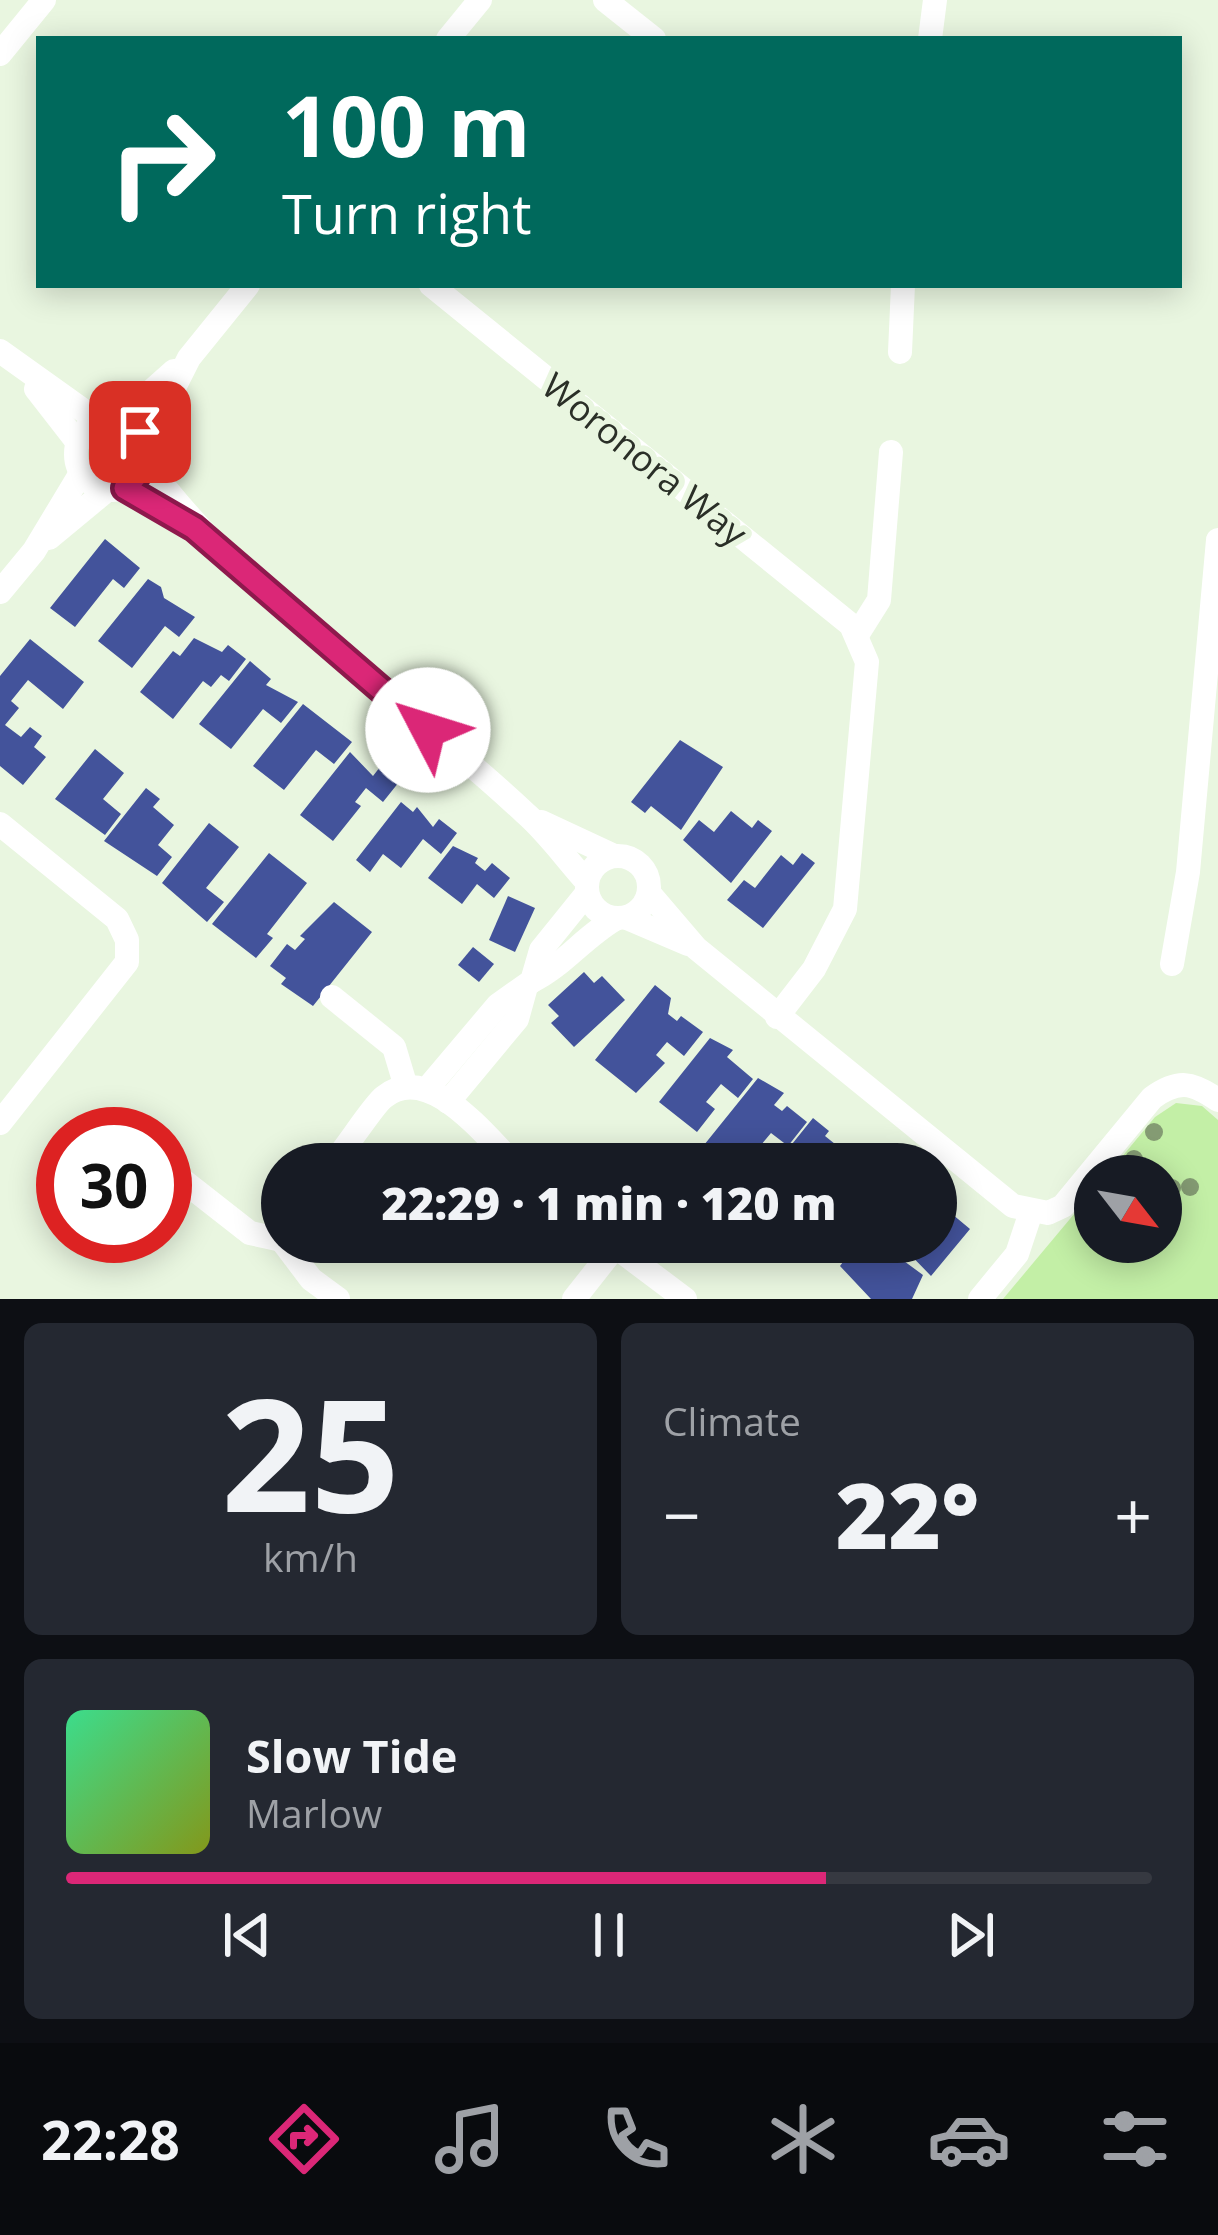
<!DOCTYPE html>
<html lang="en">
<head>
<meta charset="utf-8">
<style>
  :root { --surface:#171b24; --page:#242831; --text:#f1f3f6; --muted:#9ea1a6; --line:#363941; --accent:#db2777 }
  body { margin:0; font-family:"Open Sans",sans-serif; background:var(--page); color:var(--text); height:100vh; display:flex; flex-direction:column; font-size:45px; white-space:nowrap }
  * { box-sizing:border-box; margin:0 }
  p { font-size:39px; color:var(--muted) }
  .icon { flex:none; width:66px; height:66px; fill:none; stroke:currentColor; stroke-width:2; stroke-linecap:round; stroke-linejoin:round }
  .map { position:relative; height:1299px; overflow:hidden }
  .panel { display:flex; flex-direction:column; gap:24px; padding:24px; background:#0d0f14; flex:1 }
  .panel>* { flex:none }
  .hud { position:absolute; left:36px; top:36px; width:1146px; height:252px; border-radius:0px; box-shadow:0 6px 30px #0003; background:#00695c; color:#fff; overflow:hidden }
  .needle { width:78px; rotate:121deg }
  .fabs { position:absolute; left:1074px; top:1155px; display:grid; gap:24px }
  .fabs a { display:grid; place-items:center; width:108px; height:108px; border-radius:50%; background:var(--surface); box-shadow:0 6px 30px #0003; font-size:60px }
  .speed { position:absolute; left:36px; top:1107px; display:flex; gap:24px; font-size:60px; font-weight:700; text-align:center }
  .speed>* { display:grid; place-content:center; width:156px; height:156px; border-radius:50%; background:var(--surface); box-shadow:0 6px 30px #0003; line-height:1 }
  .speed .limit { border:18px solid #d22; background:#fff; color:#111 }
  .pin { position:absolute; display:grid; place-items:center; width:102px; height:102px; color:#fff; margin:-51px; border-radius:24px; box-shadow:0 6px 18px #0006 }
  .me { position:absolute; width:132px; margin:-66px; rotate:310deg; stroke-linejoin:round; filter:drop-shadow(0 0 9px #0008) }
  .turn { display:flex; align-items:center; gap:42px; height:252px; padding:0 48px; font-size:54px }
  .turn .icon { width:156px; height:156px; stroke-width:2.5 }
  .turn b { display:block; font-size:84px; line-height:102px }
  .big { font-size:90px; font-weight:800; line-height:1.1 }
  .panel .widget { flex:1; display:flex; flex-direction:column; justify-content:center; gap:18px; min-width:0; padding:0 42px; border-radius:18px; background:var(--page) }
  .panel .dial { align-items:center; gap:0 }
  .dial b { font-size:156px; line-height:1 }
  .song { display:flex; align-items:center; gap:36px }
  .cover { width:144px; height:144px; border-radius:18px; background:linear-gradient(135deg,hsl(150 70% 55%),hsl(70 70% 35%)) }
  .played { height:12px; border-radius:6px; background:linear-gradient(90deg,var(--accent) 70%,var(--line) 70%) }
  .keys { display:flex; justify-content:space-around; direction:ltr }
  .heat { display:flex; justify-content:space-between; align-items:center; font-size:66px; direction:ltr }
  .panel .tiles { flex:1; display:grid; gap:24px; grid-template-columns:1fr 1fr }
  .widget:last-child { grid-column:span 2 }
  .trip { position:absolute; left:261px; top:1143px; width:696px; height:120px; border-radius:60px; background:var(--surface); box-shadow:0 6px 30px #0003; font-weight:800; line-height:120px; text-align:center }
  .tabs { display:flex; height:192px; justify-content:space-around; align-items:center; background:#090b0e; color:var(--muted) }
  .tabs .icon { width:84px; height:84px }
  .tabs .current { color:var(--accent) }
  .tabs b { font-size:54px; color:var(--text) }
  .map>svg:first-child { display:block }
  .green { fill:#c3efa6 }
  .building { fill:#43539b }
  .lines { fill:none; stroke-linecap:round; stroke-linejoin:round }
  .minor { stroke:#fff; stroke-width:24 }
  .tree { fill:#849b73 }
  .route-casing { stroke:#8e194d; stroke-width:30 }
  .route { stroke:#db2777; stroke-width:21 }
  .labels { text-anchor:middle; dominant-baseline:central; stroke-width:12; stroke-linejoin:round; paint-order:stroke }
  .street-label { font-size:36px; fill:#2a2f27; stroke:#e9f6e0 }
</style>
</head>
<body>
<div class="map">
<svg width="1218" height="1299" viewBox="0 0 1218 1299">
  <rect width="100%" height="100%" fill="#e9f6e0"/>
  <polygon class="green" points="1176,1103 1202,1106 1218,1120 1218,1299 1003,1299 1095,1189 1095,1242 1161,1242 1161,1176 1106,1176 1155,1117"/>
  <g class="building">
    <polygon points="105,539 140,568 124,588 113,579 75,627 50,608"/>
    <polygon points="148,579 161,587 164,598 195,617 179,637 165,626 132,668 98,641"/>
    <polygon points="194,638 222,652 228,645 246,659 229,681 221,675 211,687 203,681 173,719 140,692 173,651 180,656"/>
    <polygon points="30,639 84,682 63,709 28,680 11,701 19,708 5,725 21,737 30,727 42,736 34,747 46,757 23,785 0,766 0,676"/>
    <polygon points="250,661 271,679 266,685 298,702 281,723 263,709 231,749 199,724"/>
    <polygon points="303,704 352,742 334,764 316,750 284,790 253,766"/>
    <polygon points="680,740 723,767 681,830 651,806 645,813 631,802"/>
    <polygon points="95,749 124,773 103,799 121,814 105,835 55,799"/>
    <polygon points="350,752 373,776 380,767 399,782 383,802 366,788 355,802 361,806 333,841 300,815"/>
    <polygon points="146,788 160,799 153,807 174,825 158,845 172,857 157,876 104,841"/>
    <polygon points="401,802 413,812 417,807 433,827 439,819 457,833 441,854 423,839 401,868 383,854 370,872 356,860"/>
    <polygon points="731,811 752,828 758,820 772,831 731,883 683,840 699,820 714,832"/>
    <polygon points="209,823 239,847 206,888 224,902 207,922 162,883"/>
    <polygon points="453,846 478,858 475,863 485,871 492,863 510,878 494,898 477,884 462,904 428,878"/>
    <polygon points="269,853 307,883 267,934 273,938 256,958 212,924"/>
    <polygon points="802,853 815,863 763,928 727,900 744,880 755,888 781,855 793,865"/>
    <polygon points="508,896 535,908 515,952 489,940"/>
    <polygon points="334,902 372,932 313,1006 281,984 286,978 270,966 287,944 295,950 305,939 300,936"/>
    <polygon points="473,947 494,964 479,982 458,965"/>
    <polygon points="584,972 594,983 602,976 625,1000 574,1047 551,1023 559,1016 548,1005"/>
    <polygon points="655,985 671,998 668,1014 677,1021 681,1016 703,1032 684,1056 667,1042 656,1055 665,1063 636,1093 595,1060"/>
    <polygon points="710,1038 733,1050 727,1057 753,1079 738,1098 721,1084 706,1102 715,1109 697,1132 659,1102"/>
    <polygon points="758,1078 784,1093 774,1105 782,1111 787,1106 807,1122 788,1146 771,1133 761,1145 770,1153 761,1164 718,1164 700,1150"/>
    <polygon points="813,1118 829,1131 825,1136 860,1164 776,1164"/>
    <polygon points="873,1151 889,1164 862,1164"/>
    <polygon points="946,1209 970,1229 931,1276 898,1242 936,1242 936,1212 940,1215"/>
    <polygon points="878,1242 923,1275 912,1299 871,1299 840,1266 857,1243 869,1253"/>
  </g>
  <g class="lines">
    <g class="minor">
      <polyline points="605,0 654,39"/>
      <polyline points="448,39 480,0"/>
      <polyline points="930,39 935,0"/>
      <polyline points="0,54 44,0"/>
      <polyline points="431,285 851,625 867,662 845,909 814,969 777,1017"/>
      <polyline points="0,351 98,421"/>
      <polyline points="900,352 903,285"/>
      <polyline points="36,389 78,443"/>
      <circle cx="112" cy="454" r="36"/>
      <polyline points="120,419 174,371"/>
      <polyline points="146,443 189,358 248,285"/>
      <path d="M147,464C250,604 399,695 525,813C548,833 566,859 587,882"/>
      <polyline points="125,488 182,521"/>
      <polyline points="49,538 107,490"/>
      <polyline points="0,592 34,551 81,473"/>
      <polyline points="857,635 879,600 891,452"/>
      <polyline points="541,822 614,856"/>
      <polyline points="0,824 117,919 127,940 127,962 0,1123"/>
      <circle cx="618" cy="887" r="31"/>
      <path d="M649,893L696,948L1013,1206L1048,1213L1063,1206L1152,1098C1178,1079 1192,1082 1218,1100"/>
      <polyline points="627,918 688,944"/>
      <polyline points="1172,964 1188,872 1218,540"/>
      <path d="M532,981C564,965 584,937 615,919"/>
      <polyline points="332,997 394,1047 406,1087"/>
      <polyline points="427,1089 498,1005 532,981 541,950 587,893"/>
      <polyline points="448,1102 517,1019 525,990"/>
      <path d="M332,1164C346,1149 373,1105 384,1097C428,1060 486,1137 514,1164"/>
      <polyline points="181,1179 250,1233 282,1240"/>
      <polyline points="283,1242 311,1279 338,1299"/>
      <polyline points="609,1242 685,1299"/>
      <polyline points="574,1299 615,1247"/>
      <polyline points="980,1299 1017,1254 1031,1212"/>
    </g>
  </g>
  <g class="tree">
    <circle cx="1154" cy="1132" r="9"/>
    <circle cx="1134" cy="1159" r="9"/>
    <circle cx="1190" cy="1187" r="9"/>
    <circle cx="1172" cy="1188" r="9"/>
  </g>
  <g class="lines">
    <g class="route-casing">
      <polyline id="route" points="140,432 147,464 125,488 194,528 428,730"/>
    </g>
    <use href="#route" class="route"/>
  </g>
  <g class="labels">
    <g class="street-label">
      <text transform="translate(645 459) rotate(39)">Woronora Way</text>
    </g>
  </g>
</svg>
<div class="fabs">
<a><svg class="needle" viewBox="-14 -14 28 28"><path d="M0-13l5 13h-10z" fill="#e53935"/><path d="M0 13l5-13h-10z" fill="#9ea1a6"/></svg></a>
</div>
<div class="speed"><div class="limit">30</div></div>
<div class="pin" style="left:140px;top:432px;background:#d93025"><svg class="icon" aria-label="arrive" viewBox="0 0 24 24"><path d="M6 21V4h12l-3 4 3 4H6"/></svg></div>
<svg class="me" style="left:428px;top:730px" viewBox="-20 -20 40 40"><circle r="19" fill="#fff"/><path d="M0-13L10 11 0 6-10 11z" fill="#db2777"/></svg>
<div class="trip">22:29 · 1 min · 120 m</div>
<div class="hud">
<div class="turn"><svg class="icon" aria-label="right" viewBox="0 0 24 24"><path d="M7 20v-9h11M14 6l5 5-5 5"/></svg><div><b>100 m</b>Turn right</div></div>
</div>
</div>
<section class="panel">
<div class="tiles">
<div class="widget dial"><b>25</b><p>km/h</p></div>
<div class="widget"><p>Climate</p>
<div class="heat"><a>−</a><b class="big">22°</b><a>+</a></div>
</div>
<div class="widget">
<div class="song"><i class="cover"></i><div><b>Slow Tide</b><p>Marlow</p></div></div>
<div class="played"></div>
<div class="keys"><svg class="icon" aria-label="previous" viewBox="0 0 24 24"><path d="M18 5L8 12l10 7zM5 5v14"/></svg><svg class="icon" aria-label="pause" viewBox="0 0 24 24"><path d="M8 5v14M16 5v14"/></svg><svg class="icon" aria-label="next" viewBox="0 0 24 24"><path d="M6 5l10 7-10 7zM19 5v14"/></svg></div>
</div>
</div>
</section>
<nav class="tabs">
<b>22:28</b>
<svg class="icon current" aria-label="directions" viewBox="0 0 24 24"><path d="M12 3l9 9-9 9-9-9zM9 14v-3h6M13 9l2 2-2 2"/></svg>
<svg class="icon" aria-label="music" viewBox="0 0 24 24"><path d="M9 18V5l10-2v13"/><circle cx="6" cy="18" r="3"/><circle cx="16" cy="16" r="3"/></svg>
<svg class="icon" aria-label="phone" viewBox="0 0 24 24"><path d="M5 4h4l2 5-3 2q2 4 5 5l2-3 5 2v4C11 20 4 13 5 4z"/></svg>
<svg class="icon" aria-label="climate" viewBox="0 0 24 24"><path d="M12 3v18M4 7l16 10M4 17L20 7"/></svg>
<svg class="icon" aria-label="car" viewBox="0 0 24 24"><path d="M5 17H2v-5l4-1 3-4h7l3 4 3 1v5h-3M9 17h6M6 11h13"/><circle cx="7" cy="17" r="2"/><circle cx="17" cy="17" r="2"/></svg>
<svg class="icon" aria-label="filters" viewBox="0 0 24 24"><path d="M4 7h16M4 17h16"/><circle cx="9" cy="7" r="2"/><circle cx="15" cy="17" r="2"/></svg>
</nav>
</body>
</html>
